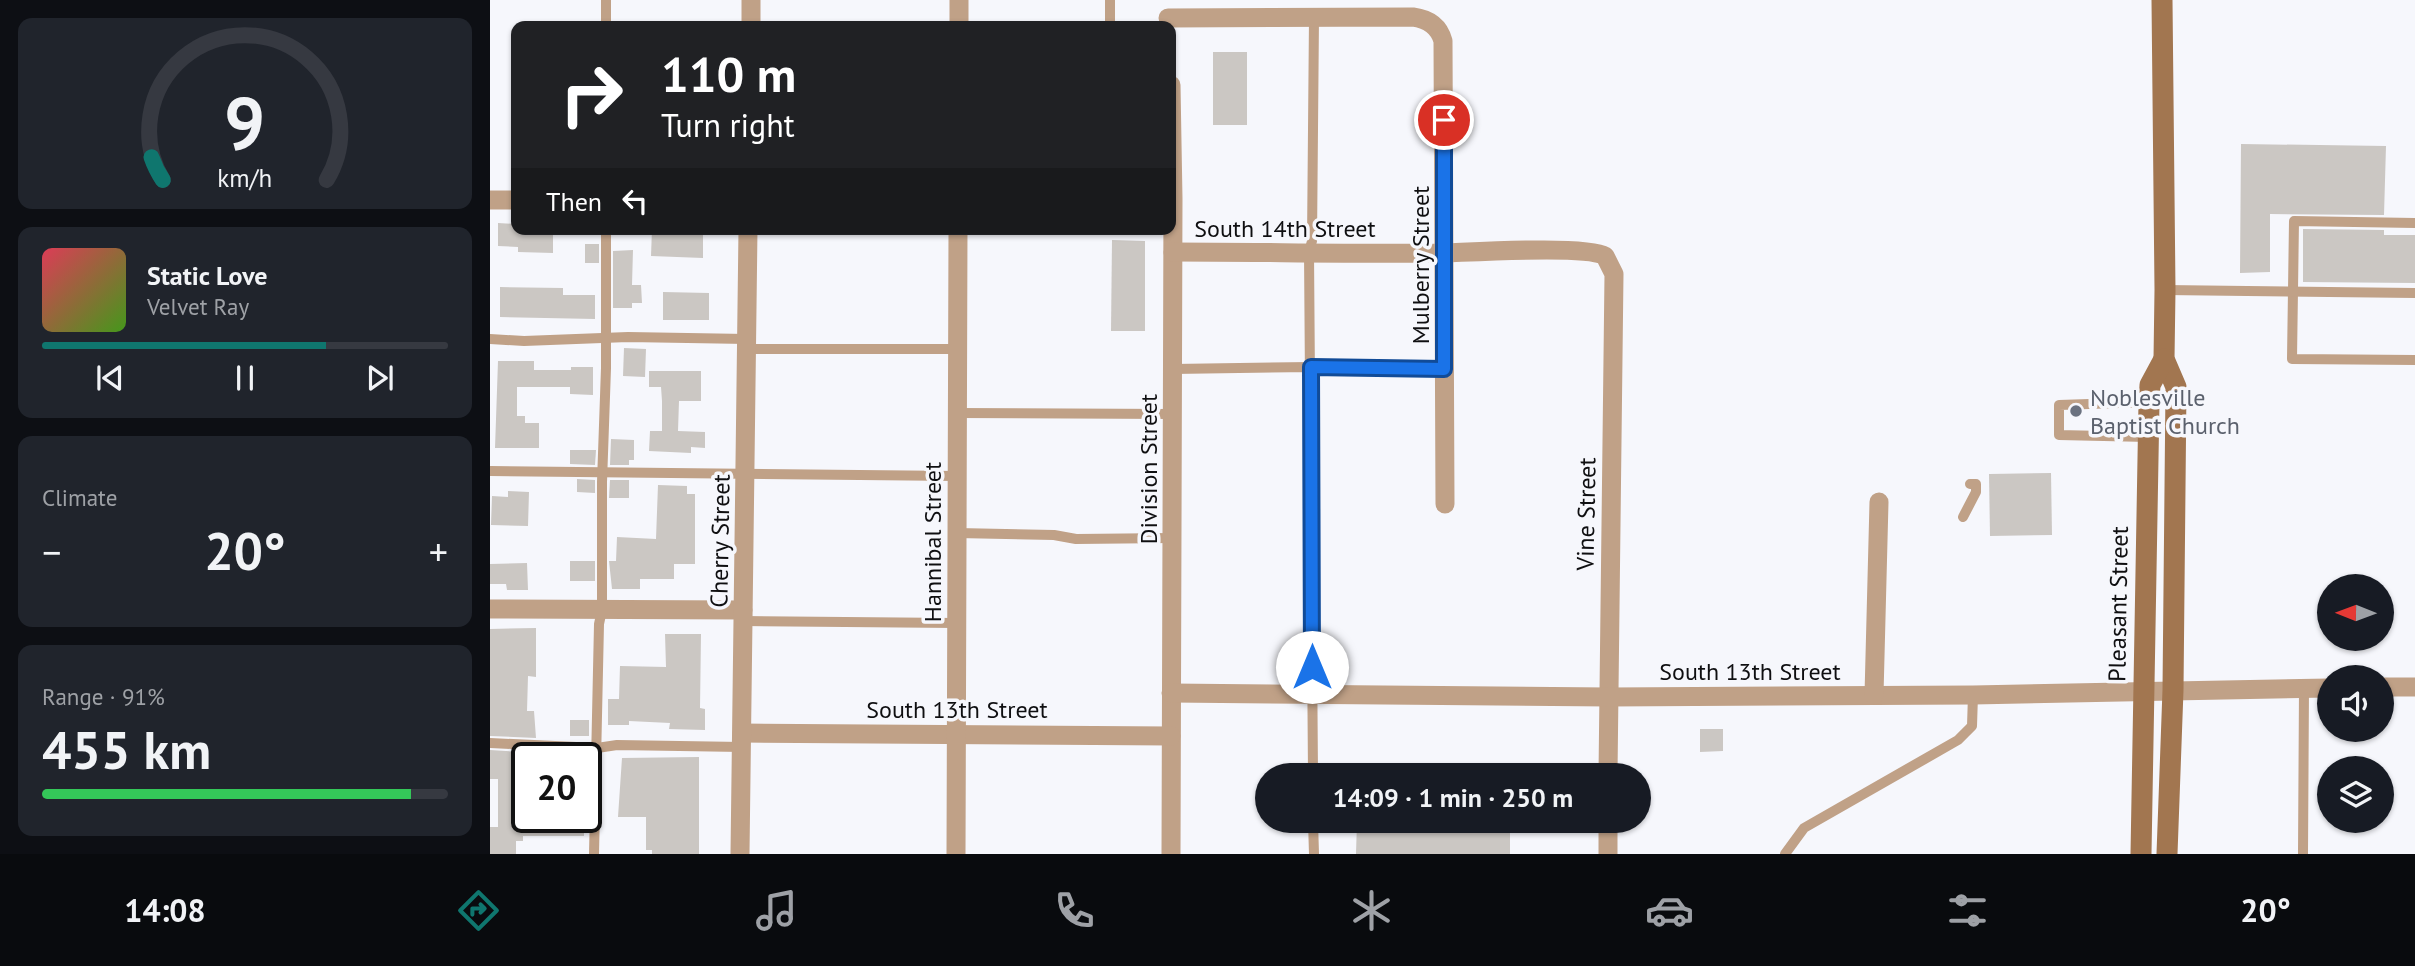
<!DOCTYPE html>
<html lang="en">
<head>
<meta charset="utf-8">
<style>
  :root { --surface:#171b24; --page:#20242c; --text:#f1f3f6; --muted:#9ea1a6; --line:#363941; --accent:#0f766e }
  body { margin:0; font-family:"PT Sans",sans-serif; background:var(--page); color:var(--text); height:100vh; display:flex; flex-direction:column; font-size:26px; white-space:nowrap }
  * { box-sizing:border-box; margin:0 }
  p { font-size:23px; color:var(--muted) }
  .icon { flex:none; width:38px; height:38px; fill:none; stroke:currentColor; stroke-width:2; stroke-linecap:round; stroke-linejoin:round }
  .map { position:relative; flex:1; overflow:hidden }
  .drawer { display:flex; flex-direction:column; gap:18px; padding:18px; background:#0d0f14; width:490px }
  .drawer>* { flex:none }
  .banner { position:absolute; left:21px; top:21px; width:665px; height:214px; border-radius:14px; box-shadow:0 2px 5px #0004; background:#202124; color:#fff; overflow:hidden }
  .needle { width:46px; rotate:271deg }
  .tools { position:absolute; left:1827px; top:574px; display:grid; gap:14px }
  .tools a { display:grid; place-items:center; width:77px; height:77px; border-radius:50%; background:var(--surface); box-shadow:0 2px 5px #0004; font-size:35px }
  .speed { position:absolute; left:21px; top:742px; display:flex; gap:14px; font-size:35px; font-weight:700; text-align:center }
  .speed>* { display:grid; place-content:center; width:91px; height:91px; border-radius:50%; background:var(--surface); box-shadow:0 2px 5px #0004; line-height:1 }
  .speed .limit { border:4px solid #111; border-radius:10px; background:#fff; color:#111 }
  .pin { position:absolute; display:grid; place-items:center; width:60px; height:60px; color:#fff; margin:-30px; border:4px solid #fff; border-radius:50%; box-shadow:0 2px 7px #0007 }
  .me { position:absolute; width:77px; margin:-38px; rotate:0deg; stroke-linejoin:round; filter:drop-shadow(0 0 5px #0008) }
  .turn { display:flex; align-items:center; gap:24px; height:147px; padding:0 35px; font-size:32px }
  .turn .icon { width:91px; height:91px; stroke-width:2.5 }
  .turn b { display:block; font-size:49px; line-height:60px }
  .then { display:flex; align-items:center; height:66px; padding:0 35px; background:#0003; gap:14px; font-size:26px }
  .big { font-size:52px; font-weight:600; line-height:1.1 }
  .drawer .widget { flex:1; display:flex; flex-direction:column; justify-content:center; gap:10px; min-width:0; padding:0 24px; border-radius:14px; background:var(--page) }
  .drawer .dial { align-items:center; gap:0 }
  .dial svg { height:182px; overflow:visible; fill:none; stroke:var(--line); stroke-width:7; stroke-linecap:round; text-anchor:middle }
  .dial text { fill:var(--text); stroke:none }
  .song { display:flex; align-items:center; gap:21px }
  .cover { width:84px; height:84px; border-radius:10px; background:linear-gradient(135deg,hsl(350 70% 55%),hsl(100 70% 35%)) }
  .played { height:7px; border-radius:4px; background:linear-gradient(90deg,var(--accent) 70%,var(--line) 70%) }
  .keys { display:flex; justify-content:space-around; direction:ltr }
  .heat { display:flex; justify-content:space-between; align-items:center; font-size:38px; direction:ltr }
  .charge { height:10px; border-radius:5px; background:linear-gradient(90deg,#34c759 91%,var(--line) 0) }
  .trip { position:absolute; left:765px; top:763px; width:396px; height:70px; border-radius:35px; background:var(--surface); box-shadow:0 2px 5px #0004; font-weight:600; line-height:70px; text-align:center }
  .tabs { display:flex; height:112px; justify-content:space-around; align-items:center; background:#090b0e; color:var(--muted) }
  .tabs .icon { width:49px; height:49px }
  .tabs .current { color:var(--accent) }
  .tabs b { font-size:32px; color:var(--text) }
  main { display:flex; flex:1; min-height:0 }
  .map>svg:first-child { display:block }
  .building { fill:#cbc7c3 }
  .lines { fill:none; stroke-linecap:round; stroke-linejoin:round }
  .lane { stroke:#c0a187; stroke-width:10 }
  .street { stroke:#c0a187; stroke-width:19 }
  .secondary { stroke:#a27650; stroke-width:21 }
  .route-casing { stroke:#114b97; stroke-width:18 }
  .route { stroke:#1a73e8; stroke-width:12 }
  .worship-dot { fill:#6b7280; stroke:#f6f7fc; stroke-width:2.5 }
  .labels { text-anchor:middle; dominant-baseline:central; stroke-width:7; stroke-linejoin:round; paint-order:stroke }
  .street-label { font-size:24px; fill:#0f0f11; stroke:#f6f7fc }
  .worship-label { font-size:24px; fill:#5b616d; stroke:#f6f7fc; text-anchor:start }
</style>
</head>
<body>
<main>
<section class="drawer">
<div class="widget dial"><svg viewBox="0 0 100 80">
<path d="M14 69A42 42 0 1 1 86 69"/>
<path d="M14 69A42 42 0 0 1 9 59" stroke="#0f766e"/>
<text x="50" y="56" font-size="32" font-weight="700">9</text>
<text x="50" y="72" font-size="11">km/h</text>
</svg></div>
<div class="widget">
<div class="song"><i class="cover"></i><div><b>Static Love</b><p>Velvet Ray</p></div></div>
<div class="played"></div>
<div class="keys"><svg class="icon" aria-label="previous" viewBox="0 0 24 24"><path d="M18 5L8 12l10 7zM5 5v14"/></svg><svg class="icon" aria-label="pause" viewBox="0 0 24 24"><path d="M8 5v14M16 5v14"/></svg><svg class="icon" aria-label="next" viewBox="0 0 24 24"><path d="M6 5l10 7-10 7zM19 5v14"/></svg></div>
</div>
<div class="widget"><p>Climate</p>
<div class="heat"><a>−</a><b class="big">20°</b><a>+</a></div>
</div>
<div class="widget"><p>Range · 91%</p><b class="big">455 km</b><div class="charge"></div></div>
</section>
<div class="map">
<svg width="1925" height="854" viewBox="0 0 1925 854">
  <rect width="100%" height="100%" fill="#f6f7fc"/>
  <g class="building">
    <rect x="723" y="52" width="34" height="73"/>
    <polygon points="1751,144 1896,146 1894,215 1780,214 1780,272 1750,273"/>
    <polygon points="8,223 26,224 26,229 63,229 63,253 28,252 28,247 8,246"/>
    <polygon points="162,229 213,229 213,258 161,256"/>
    <polygon points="1813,229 1894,230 1894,235 1925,235 1925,283 1813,282"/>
    <polygon points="622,240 655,241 655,331 621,331"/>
    <rect x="95" y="244" width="14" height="19"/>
    <polygon points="143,250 142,285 151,285 152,303 142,303 142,308 123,308 123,251"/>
    <polygon points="10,287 73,288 73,295 105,295 105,319 10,317"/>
    <polygon points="173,292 219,293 219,320 173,320"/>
    <polygon points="134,348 156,349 155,377 133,376"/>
    <polygon points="8,361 44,361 44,370 81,370 81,367 103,367 103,395 80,394 80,387 27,387 27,416 35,416 35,423 49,423 49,448 5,448"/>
    <polygon points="159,371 211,371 211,401 189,401 188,431 215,432 215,448 201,447 201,453 159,451 160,431 172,431 172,401 171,387 159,387"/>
    <polygon points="121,439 144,440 144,460 139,460 139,465 120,465"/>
    <polygon points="80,450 106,450 105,465 80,464"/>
    <polygon points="1561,473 1562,535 1500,536 1499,474"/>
    <polygon points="87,479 105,480 105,493 87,492"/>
    <polygon points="120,480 139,480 139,498 119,498"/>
    <polygon points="168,485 197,486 197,494 205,494 205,564 184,564 184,579 150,579 150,589 122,589 119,561 126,561 127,537 166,539"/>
    <polygon points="18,491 39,492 38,526 1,525 2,496 18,497"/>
    <rect x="80" y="561" width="25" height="20"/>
    <polygon points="37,563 38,590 17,590 16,584 0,584 0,564"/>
    <polygon points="46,628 46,677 38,676 37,711 44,711 46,738 0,736 0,629"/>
    <polygon points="175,634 211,634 210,708 215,709 215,730 179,729 180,723 139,721 139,725 118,725 118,699 129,699 130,666 176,667"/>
    <rect x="80" y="720" width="19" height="16"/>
    <polygon points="1210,729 1233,729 1233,751 1210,752"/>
    <polygon points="0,750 46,753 47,758 37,758 37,817 94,817 94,836 33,836 33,841 26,841 26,854 0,854 0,827 8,827 8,779 0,779"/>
    <polygon points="209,757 209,854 162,854 162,850 156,850 156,817 128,817 132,758"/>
    <polygon points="867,821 1020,821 1020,854 866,854"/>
  </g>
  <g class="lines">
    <g class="lane">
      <polyline points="116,0 116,26"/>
      <polyline points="620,26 620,0"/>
      <polyline points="1925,223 1804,221 1802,359 1925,360"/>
      <polyline points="1675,290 1925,293"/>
      <polyline points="0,339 34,341 138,337 257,339"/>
      <polyline points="257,349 467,349"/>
      <polyline points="683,369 821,367 954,369"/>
      <polyline points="467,413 682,414"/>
      <polyline points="1658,437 1569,435 1569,405 1659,402"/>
      <polyline points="0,471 467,476"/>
      <polyline points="1473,517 1486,492 1486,484 1480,484"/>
      <polyline points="467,533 564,535 586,539 682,538"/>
      <polyline points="253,621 466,623"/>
      <polyline points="0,743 107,748 127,745 252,747"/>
      <polyline points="823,775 819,252 822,241 824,17"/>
      <polyline points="823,821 824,854"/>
      <polyline points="104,854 109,624 112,610 112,482 116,368 116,229"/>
      <polyline points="1295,854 1314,828 1468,740 1482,726 1483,695"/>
      <polyline points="1813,854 1814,688"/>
    </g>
    <g class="street">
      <path d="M678,18L923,17C938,19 949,26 953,41L955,504"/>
      <polyline points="261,26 261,0"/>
      <polyline points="469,26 469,0"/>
      <polyline points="681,85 683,199 681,854"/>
      <polyline points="0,200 26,200"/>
      <path d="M683,252C774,252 865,254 956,253C984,252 1097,245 1115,256L1124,274L1118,775"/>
      <polyline points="0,609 253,610"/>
      <polyline points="1892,687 1925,687"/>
      <polyline points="681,693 1119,697 1483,695 1839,688"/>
      <polyline points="1384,695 1389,502"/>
      <polyline points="252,733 681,736"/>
      <polyline points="250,854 258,229"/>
      <polyline points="466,854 468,229"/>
      <polyline points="1118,854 1118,821"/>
    </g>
    <g class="secondary">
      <polyline points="1672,0 1675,290 1674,359 1686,387 1683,690 1677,854"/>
      <polyline points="1651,854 1659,402 1660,385 1674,359"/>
    </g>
  </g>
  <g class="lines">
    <g class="route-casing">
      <polyline id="route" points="822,667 821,367 954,369 954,120"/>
    </g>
    <use href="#route" class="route"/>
  </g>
  <circle class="worship-dot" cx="1586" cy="411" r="7"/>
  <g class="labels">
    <g class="street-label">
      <text x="795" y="228">South 14th Street</text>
      <text transform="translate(930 265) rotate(-90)">Mulberry Street</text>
      <text transform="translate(658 469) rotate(-90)">Division Street</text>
      <text transform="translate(1096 514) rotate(-89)">Vine Street</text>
      <text transform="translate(230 541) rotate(-89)">Cherry Street</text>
      <text transform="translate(442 542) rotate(-90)">Hannibal Street</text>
      <text transform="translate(1628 604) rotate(-89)">Pleasant Street</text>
      <text x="1260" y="671">South 13th Street</text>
      <text x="467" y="709">South 13th Street</text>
    </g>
    <g class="worship-label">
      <text x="1600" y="397">Noblesville<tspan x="1600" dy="28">Baptist Church</tspan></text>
    </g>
  </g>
</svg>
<div class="tools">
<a><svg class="needle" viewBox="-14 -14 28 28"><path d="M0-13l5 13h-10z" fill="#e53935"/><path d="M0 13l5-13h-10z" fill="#9ea1a6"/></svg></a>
<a><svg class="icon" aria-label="sound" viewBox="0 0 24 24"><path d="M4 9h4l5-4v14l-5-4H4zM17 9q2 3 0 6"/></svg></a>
<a><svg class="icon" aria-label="layers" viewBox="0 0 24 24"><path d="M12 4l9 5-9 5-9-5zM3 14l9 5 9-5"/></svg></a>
</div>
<div class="speed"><div class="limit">20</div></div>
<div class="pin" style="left:954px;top:120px;background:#d93025"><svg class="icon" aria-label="arrive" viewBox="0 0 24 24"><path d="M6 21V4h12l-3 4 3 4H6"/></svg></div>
<svg class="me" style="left:822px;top:667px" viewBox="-20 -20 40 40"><circle r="19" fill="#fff"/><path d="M0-13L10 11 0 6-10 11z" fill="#1a73e8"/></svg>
<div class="trip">14:09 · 1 min · 250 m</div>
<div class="banner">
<div class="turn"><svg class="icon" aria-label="right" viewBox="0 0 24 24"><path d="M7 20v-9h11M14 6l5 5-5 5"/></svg><div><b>110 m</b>Turn right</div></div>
<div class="then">Then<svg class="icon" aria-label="left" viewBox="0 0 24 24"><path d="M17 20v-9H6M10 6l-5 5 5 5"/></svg></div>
</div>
</div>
</main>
<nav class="tabs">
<b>14:08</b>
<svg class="icon current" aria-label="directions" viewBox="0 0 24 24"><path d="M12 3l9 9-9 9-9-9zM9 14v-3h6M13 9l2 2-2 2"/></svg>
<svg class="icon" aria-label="music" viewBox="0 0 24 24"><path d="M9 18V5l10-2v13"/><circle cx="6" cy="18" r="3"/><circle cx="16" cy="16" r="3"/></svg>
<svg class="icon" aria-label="phone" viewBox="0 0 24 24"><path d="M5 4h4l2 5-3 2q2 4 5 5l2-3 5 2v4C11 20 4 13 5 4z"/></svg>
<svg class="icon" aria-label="climate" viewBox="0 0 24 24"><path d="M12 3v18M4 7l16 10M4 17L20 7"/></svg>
<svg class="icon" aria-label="car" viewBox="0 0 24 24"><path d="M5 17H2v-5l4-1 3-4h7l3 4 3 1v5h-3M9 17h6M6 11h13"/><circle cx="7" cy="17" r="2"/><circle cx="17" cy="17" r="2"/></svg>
<svg class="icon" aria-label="filters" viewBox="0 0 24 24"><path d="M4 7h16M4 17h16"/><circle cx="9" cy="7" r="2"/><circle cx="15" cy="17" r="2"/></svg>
<b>20°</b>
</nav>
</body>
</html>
